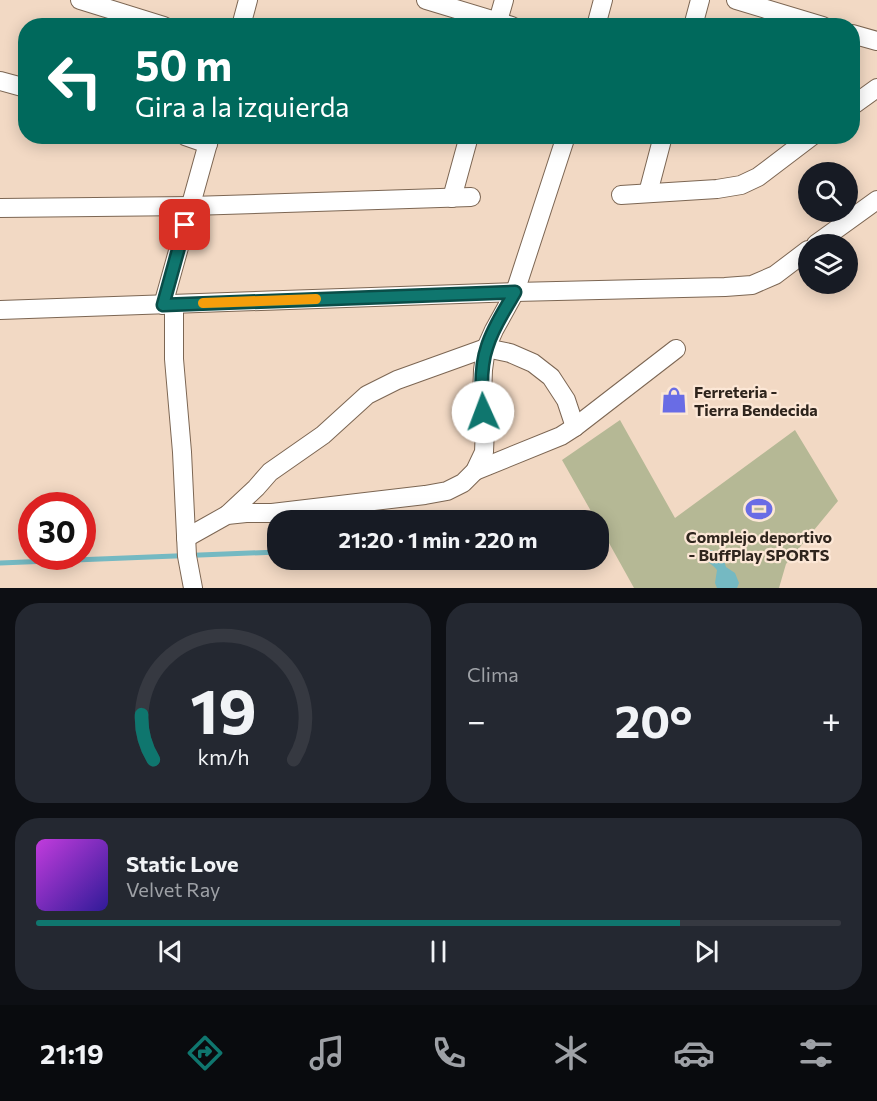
<!DOCTYPE html>
<html lang="es">
<head>
<meta charset="utf-8">
<style>
  :root { --surface:#171b24; --page:#242831; --text:#f1f3f6; --muted:#9ea1a6; --line:#363941; --accent:#0f766e }
  body { margin:0; font-family:Commissioner,sans-serif; background:var(--page); color:var(--text); height:100vh; display:flex; flex-direction:column; font-size:22px; white-space:nowrap }
  * { box-sizing:border-box; margin:0 }
  p { font-size:20px; color:var(--muted) }
  .icon { flex:none; width:33px; height:33px; fill:none; stroke:currentColor; stroke-width:2; stroke-linecap:round; stroke-linejoin:round }
  .map { position:relative; height:588px; overflow:hidden }
  .sheet { display:flex; flex-direction:column; gap:15px; padding:15px; background:#0d0f14; flex:1 }
  .sheet>* { flex:none }
  .guide { position:absolute; left:18px; top:18px; width:842px; height:126px; border-radius:24px; box-shadow:0 3px 15px #0003; background:#00695c; color:#fff; overflow:hidden }
  .fabs { position:absolute; left:798px; top:162px; display:grid; gap:12px }
  .fabs a { display:grid; place-items:center; width:60px; height:60px; border-radius:50%; background:var(--surface); box-shadow:0 3px 15px #0003; font-size:30px }
  .speed { position:absolute; left:18px; top:492px; display:flex; gap:12px; font-size:30px; font-weight:700; text-align:center }
  .speed>* { display:grid; place-content:center; width:78px; height:78px; border-radius:50%; background:var(--surface); box-shadow:0 3px 15px #0003; line-height:1 }
  .speed .limit { border:9px solid #d22; background:#fff; color:#111 }
  .pin { position:absolute; display:grid; place-items:center; width:51px; height:51px; color:#fff; margin:-26px; border-radius:12px; box-shadow:0 3px 9px #0006 }
  .me { position:absolute; width:66px; margin:-33px; rotate:358deg; stroke-linejoin:round; filter:drop-shadow(0 0 4px #0008) }
  .turn { display:flex; align-items:center; gap:21px; height:126px; padding:0 18px; font-size:27px }
  .turn .icon { width:78px; height:78px; stroke-width:2.5 }
  .turn b { display:block; font-size:42px; line-height:51px }
  .big { font-size:45px; font-weight:700; line-height:1.1 }
  .sheet .widget { flex:1; display:flex; flex-direction:column; justify-content:center; gap:9px; min-width:0; padding:0 21px; border-radius:24px; background:var(--page) }
  .sheet .dial { align-items:center; gap:0 }
  .dial svg { height:156px; overflow:visible; fill:none; stroke:var(--line); stroke-width:7; stroke-linecap:round; text-anchor:middle }
  .dial text { fill:var(--text); stroke:none }
  .song { display:flex; align-items:center; gap:18px }
  .cover { width:72px; height:72px; border-radius:9px; background:linear-gradient(135deg,hsl(290 70% 55%),hsl(250 70% 35%)) }
  .played { height:6px; border-radius:3px; background:linear-gradient(90deg,var(--accent) 80%,var(--line) 80%) }
  .keys { display:flex; justify-content:space-around; direction:ltr }
  .heat { display:flex; justify-content:space-between; align-items:center; font-size:33px; direction:ltr }
  .sheet .tiles { flex:1; display:grid; gap:15px; grid-template-columns:1fr 1fr }
  .widget:last-child { grid-column:span 2 }
  .trip { position:absolute; left:267px; top:510px; width:342px; height:60px; border-radius:24px; background:var(--surface); box-shadow:0 3px 15px #0003; font-weight:700; line-height:60px; text-align:center }
  .tabs { display:flex; height:96px; justify-content:space-around; align-items:center; background:#090b0e; color:var(--muted) }
  .tabs .icon { width:42px; height:42px }
  .tabs .selected { color:var(--accent) }
  .tabs b { font-size:27px; color:var(--text) }
  .map>svg:first-child { display:block }
  .green { fill:#b5b895 }
  .water { fill:#75b9c2 }
  .lines { fill:none; stroke-linecap:round; stroke-linejoin:round }
  .stream { stroke:#75b9c2; stroke-width:5 }
  .minor-casing { stroke:#7c6653; stroke-width:20 }
  .minor { stroke:#fff; stroke-width:18 }
  .route-casing { stroke:#0a4d48; stroke-width:15 }
  .route { stroke:#0f766e; stroke-width:10 }
  .slow { stroke:#f59e0b; stroke-width:10 }
  .labels { text-anchor:middle; dominant-baseline:central; stroke-width:4.5; stroke-linejoin:round; paint-order:stroke }
  .poi-label { font-size:16px; font-weight:bold; fill:#2f251d; stroke:#fce7d6; text-anchor:start }
</style>
</head>
<body>
<div class="map">
<svg width="877" height="588" viewBox="0 0 877 588">
  <rect width="100%" height="100%" fill="#f2d9c4"/>
  <polygon class="green" points="620,420 675,518 795,430 838,501 786,564 779,588 634,588 599,525 598,520 596,520 562,460"/>
  <path class="water" d="M711,550L722,555L726,567L735,573L739,583L737,588H717L715,583L717,570C713,564 701,560 707,551Z"/>
  <g class="lines">
    <polyline class="stream" points="0,563 278,552"/>
    <g class="minor-casing">
      <g id="minor">
        <polyline points="80,0 164,26"/>
        <polyline points="426,0 512,26"/>
        <polyline points="736,0 823,26"/>
        <polyline points="498,21 504,0"/>
        <polyline points="241,26 248,0"/>
        <polyline points="596,26 603,0"/>
        <polyline points="693,26 700,0"/>
        <polyline points="852,34 877,41"/>
        <polyline points="0,81 26,88"/>
        <polyline points="852,106 877,88"/>
        <polyline points="185,136 208,144"/>
        <polyline points="648,193 663,136"/>
        <polyline points="621,195 717,189 741,185 758,177 812,136"/>
        <polyline points="452,198 469,136"/>
        <polyline points="0,208 191,206 471,197"/>
        <polyline points="816,244 877,200"/>
        <polyline points="174,304 174,359 182,452 187,556 193,588"/>
        <polyline points="163,305 210,136"/>
        <polyline points="0,310 515,292 725,287 752,285 775,275 808,250"/>
        <polyline points="475,471 561,436 575,427 676,349"/>
        <polyline points="227,515 256,488 270,472 323,435 367,395 397,380 486,348 510,353 533,363 551,377 566,400 575,427"/>
        <polyline points="186,538 227,515 246,513 272,513 425,495 447,491 463,483 475,471 484,452 485,428 482,397 483,370 486,348 494,330 515,292 566,136"/>
      </g>
    </g>
    <use href="#minor" class="minor"/>
  </g>
  <g class="lines">
    <g class="route-casing">
      <path id="route" d="M185,225L163,305L515,292C505,310 493,327 487,347C480,367 481,391 483,412"/>
    </g>
    <use href="#route" class="route"/>
    <polyline class="slow" points="203,303 316,299"/>
  </g>
  <defs>
    <g id="shop-bare" transform="scale(2.07)"><path d="M-5-2.5h2.3a2.7 3.5 0 0 1 5.4 0H5L5.5 6h-11ZM-1.5-2.5h3a1.5 2.3 0 0 0-3 0Z" fill="#696ce5" stroke="#fce7d6" stroke-width="2.5" paint-order="stroke"/></g>
    <g id="stadium-bare" transform="scale(2.07)"><path d="M0-5a6.5 5 0 1 0 0 10a6.5 5 0 1 0 0-10ZM-3.5-1.8h7v3.6h-7Z" fill="#696ce5" stroke="#fce7d6" stroke-width="2.5" paint-order="stroke"/></g>
  </defs>
  <g fill-rule="evenodd">
    <use href="#shop-bare" x="674" y="400"/>
    <use href="#stadium-bare" x="759" y="509"/>
  </g>
  <g class="labels">
    <g class="poi-label">
      <text x="694" y="391">Ferreteria -<tspan x="694" dy="18">Tierra Bendecida</tspan></text>
      <text x="759" y="536" text-anchor="middle">Complejo deportivo<tspan x="759" dy="18">- BuffPlay SPORTS</tspan></text>
    </g>
  </g>
</svg>
<div class="fabs">
<a><svg class="icon" aria-label="search" viewBox="0 0 24 24"><circle cx="10" cy="10" r="6"/><path d="M15 15l6 6"/></svg></a>
<a><svg class="icon" aria-label="layers" viewBox="0 0 24 24"><path d="M12 4l9 5-9 5-9-5zM3 14l9 5 9-5"/></svg></a>
</div>
<div class="speed"><div class="limit">30</div></div>
<div class="pin" style="left:185px;top:225px;background:#d93025"><svg class="icon" aria-label="arrive" viewBox="0 0 24 24"><path d="M6 21V4h12l-3 4 3 4H6"/></svg></div>
<svg class="me" style="left:483px;top:412px" viewBox="-20 -20 40 40"><circle r="19" fill="#fff"/><path d="M0-13L10 11 0 6-10 11z" fill="#0f766e"/></svg>
<div class="trip">21:20 · 1 min · 220 m</div>
<div class="guide">
<div class="turn"><svg class="icon" aria-label="left" viewBox="0 0 24 24"><path d="M17 20v-9H6M10 6l-5 5 5 5"/></svg><div><b>50 m</b>Gira a la izquierda</div></div>
</div>
</div>
<section class="sheet">
<div class="tiles">
<div class="widget dial"><svg viewBox="0 0 100 80">
<path d="M14 69A42 42 0 1 1 86 69"/>
<path d="M14 69A42 42 0 0 1 8 46" stroke="#0f766e"/>
<text x="50" y="56" font-size="32" font-weight="700">19</text>
<text x="50" y="72" font-size="11">km/h</text>
</svg></div>
<div class="widget"><p>Clima</p>
<div class="heat"><a>−</a><b class="big">20°</b><a>+</a></div>
</div>
<div class="widget">
<div class="song"><i class="cover"></i><div><b>Static Love</b><p>Velvet Ray</p></div></div>
<div class="played"></div>
<div class="keys"><svg class="icon" aria-label="previous" viewBox="0 0 24 24"><path d="M18 5L8 12l10 7zM5 5v14"/></svg><svg class="icon" aria-label="pause" viewBox="0 0 24 24"><path d="M8 5v14M16 5v14"/></svg><svg class="icon" aria-label="next" viewBox="0 0 24 24"><path d="M6 5l10 7-10 7zM19 5v14"/></svg></div>
</div>
</div>
</section>
<nav class="tabs">
<b>21:19</b>
<svg class="icon selected" aria-label="directions" viewBox="0 0 24 24"><path d="M12 3l9 9-9 9-9-9zM9 14v-3h6M13 9l2 2-2 2"/></svg>
<svg class="icon" aria-label="music" viewBox="0 0 24 24"><path d="M9 18V5l10-2v13"/><circle cx="6" cy="18" r="3"/><circle cx="16" cy="16" r="3"/></svg>
<svg class="icon" aria-label="phone" viewBox="0 0 24 24"><path d="M5 4h4l2 5-3 2q2 4 5 5l2-3 5 2v4C11 20 4 13 5 4z"/></svg>
<svg class="icon" aria-label="climate" viewBox="0 0 24 24"><path d="M12 3v18M4 7l16 10M4 17L20 7"/></svg>
<svg class="icon" aria-label="car" viewBox="0 0 24 24"><path d="M5 17H2v-5l4-1 3-4h7l3 4 3 1v5h-3M9 17h6M6 11h13"/><circle cx="7" cy="17" r="2"/><circle cx="17" cy="17" r="2"/></svg>
<svg class="icon" aria-label="filters" viewBox="0 0 24 24"><path d="M4 7h16M4 17h16"/><circle cx="9" cy="7" r="2"/><circle cx="15" cy="17" r="2"/></svg>
</nav>
</body>
</html>
